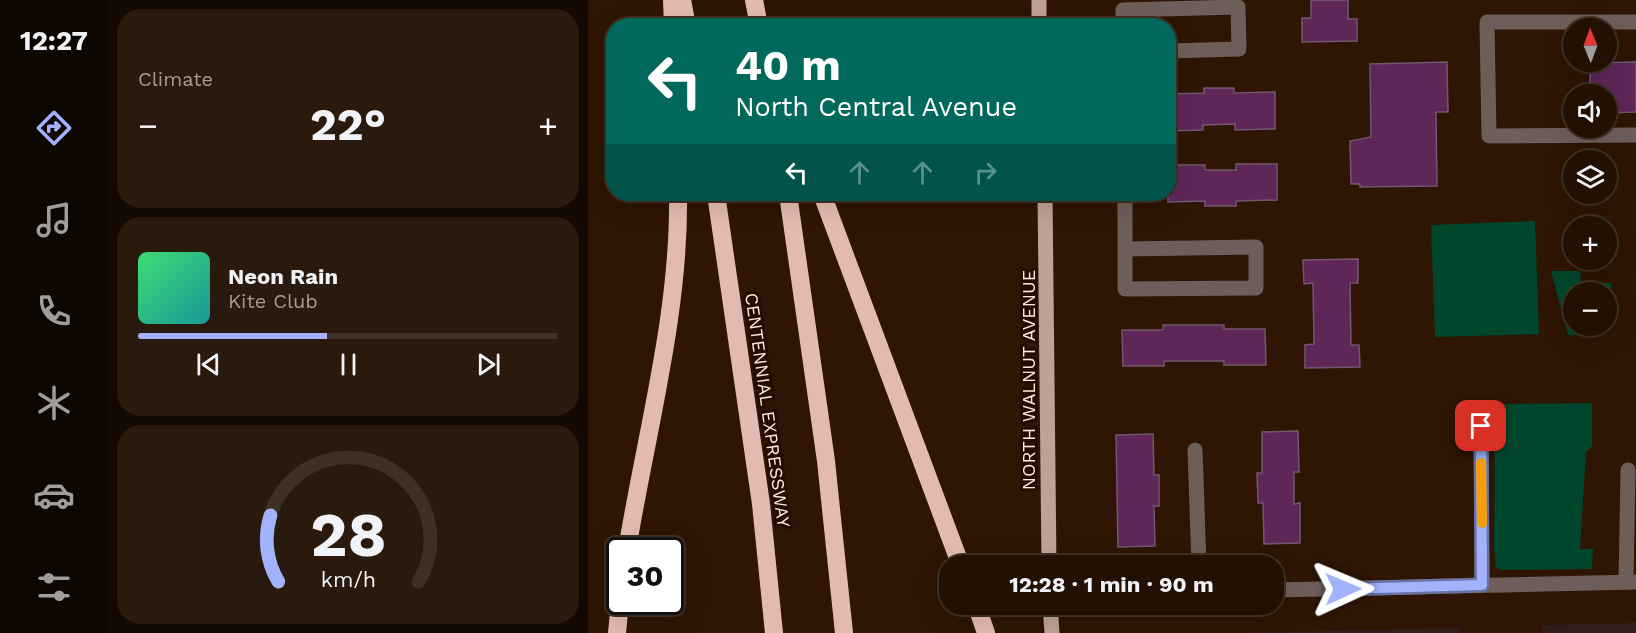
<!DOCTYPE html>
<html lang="en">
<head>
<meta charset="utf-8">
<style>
  :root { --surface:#221003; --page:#2a190d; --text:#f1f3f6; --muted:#a29d9a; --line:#3f3025; --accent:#a2b2fd }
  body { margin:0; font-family:"Work Sans",sans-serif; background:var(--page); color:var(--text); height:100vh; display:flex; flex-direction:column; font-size:22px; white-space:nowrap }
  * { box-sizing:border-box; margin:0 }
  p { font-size:20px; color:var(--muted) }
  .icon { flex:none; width:33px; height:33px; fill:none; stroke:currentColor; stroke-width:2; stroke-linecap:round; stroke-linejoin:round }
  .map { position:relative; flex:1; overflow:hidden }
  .side { display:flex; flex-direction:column; gap:9px; padding:9px; background:#130902; width:480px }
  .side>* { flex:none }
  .hud { position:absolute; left:18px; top:18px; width:570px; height:183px; border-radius:24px; box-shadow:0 6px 24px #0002,0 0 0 2px var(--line); background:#00695c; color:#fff; overflow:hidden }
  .needle { width:39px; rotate:359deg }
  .buttons { position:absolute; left:975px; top:18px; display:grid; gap:12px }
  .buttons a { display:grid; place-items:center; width:54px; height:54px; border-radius:50%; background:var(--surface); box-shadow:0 6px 24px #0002,0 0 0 2px var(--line); font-size:30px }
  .speed { position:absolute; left:18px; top:537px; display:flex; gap:12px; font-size:30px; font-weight:700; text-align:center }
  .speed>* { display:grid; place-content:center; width:78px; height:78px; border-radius:50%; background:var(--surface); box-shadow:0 6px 24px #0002,0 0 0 2px var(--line); line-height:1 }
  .speed .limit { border:3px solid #111; border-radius:9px; background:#fff; color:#111 }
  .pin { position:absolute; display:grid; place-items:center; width:51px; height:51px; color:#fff; margin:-26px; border-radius:12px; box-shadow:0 3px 9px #0006 }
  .me { position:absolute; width:66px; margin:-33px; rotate:89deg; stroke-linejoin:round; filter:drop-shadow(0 0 4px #0008) }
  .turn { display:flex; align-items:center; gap:21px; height:126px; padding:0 30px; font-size:27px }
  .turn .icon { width:78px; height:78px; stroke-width:2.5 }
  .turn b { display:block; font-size:42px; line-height:51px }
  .lanes { display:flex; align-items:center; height:57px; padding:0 30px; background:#0003; justify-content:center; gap:30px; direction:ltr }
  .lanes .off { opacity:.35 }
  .big { font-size:45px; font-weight:700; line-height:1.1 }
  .side .widget { flex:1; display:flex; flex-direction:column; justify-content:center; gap:9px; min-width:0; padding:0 21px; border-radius:24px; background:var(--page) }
  .side .dial { align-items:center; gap:0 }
  .dial svg { height:156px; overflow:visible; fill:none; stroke:var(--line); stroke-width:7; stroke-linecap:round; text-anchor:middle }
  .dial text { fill:var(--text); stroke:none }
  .song { display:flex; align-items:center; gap:18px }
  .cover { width:72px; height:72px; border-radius:9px; background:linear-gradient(135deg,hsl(140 70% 55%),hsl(180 70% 35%)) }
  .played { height:6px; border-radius:3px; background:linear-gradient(90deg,var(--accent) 45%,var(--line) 45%) }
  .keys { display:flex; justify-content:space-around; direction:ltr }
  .heat { display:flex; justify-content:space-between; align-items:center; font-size:33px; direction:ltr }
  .trip { position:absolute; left:351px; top:555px; width:345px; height:60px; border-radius:24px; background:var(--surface); box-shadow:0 6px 24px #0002,0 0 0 2px var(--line); font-weight:700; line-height:60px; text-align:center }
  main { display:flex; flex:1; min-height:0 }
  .menu { display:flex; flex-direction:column; width:108px; justify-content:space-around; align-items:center; background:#0e0601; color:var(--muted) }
  .menu .icon { width:42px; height:42px }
  .menu .current { color:var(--accent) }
  .menu b { font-size:27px; color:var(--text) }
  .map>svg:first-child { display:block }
  .education { fill:#311e1c }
  .green { fill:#00462c }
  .building { fill:#5f2658; stroke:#72576e; stroke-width:1.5 }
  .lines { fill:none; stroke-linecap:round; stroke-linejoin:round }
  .minor { stroke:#6e5e5a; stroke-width:15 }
  .major { stroke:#c1a097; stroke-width:15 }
  .highway { stroke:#e3bab0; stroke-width:18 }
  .route-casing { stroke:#6974a4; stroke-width:15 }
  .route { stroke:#a2b2fd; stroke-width:10 }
  .slow { stroke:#f59e0b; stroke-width:10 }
  .labels { text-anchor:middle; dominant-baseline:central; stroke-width:6; stroke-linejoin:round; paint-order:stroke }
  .street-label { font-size:18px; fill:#fdebe0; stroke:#240c00 }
</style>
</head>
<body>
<main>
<nav class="menu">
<b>12:27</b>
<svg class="icon current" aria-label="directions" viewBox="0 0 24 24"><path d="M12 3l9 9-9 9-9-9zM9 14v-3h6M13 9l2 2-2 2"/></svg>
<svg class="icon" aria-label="music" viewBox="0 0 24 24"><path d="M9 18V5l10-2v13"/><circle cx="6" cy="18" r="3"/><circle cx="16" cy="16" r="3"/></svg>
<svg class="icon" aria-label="phone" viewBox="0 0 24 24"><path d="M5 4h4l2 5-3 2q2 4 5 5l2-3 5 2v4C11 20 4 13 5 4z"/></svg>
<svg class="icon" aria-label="climate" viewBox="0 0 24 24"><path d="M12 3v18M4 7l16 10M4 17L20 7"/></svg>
<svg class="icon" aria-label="car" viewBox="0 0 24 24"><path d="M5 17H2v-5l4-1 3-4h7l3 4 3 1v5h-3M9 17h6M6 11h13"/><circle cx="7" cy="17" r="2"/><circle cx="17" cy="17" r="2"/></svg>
<svg class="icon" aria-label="filters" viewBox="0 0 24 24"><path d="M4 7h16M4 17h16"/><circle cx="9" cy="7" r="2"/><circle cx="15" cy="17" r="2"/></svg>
</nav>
<section class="side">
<div class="widget"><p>Climate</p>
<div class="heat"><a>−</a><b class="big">22°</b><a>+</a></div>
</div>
<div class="widget">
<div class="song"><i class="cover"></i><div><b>Neon Rain</b><p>Kite Club</p></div></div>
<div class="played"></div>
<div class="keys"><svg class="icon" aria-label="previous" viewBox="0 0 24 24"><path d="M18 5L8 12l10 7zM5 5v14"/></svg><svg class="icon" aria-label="pause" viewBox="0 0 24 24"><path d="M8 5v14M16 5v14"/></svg><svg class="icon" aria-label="next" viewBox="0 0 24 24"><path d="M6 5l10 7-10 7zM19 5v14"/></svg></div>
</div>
<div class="widget dial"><svg viewBox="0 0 100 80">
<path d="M14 69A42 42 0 1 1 86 69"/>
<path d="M14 69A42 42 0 0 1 10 35" stroke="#a2b2fd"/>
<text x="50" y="56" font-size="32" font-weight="700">28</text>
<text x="50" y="72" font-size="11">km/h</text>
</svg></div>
</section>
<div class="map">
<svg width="1048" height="633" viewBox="0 0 1048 633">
  <rect width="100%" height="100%" fill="#2e1504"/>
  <g class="education">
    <polygon points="1048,623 1048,633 955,633 955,625"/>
    <polygon points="872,628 873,633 651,633"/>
  </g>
  <g class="green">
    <polygon points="947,221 951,334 847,337 843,225"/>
    <polygon points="963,271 992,271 993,283 1023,283 1023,292 986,292 986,326 1005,326 1005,336 980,335"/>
    <polygon points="1004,403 1004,446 998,452 992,549 1005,549 1004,569 913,570 908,567 906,547 907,404"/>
  </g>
  <g class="building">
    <polygon points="723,0 760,0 760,19 769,19 769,41 714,42 714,18 723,18"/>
    <polygon points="859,62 860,112 848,112 849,186 772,187 772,184 763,184 762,141 783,137 782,64"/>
    <polygon points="1048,62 1048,112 1018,113 1018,94 1002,94 1002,63"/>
    <polygon points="616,88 646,88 646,93 687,92 687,129 647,130 647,124 615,125 615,130 580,131 580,94 616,93"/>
    <polygon points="648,164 689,164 689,200 648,201 648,206 617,206 617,201 580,202 580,165 617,165 617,170 648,170"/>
    <polygon points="770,259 770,283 762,283 763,345 771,345 772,367 717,368 717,345 726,344 725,283 716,284 715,260"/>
    <polygon points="575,325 636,325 636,329 677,329 678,365 636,365 636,361 576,361 576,366 535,366 534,330 575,330"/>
    <polygon points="710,431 711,472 706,472 706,504 712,503 712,543 676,544 675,503 670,503 669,473 674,473 674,432"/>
    <polygon points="565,434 566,475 571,475 571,506 566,506 567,546 530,547 528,435"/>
  </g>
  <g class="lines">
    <g class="minor">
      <polyline points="1048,22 899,22 901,136 1048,135"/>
      <polyline points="535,26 535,10 650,7 651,49 580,51"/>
      <polyline points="537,194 537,289 668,288 668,247 537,249"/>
      <polyline points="893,426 894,585"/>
      <polyline points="607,450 611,566"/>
      <polyline points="1038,582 1040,470"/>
      <polyline points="686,590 1048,582"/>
    </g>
    <g class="major">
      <polyline points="451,0 451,26"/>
      <polyline points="457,194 461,566"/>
      <polyline points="462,604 464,633"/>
    </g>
    <g class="highway">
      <polyline points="84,0 85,26"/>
      <polyline points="94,0 99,26"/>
      <polyline points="166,0 171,26"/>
      <polyline points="128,194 173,504 186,633"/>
      <polyline points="200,194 238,461 256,633"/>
      <polyline points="234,194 373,566"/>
      <path d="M39,550C58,433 92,313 90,194"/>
      <polyline points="388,604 398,633"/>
      <polyline points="29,633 32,602"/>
    </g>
  </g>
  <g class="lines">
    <g class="route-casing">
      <polyline id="route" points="755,589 894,585 893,426"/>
    </g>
    <use href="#route" class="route"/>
    <polyline class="slow" points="893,463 894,523"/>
  </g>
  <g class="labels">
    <g class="street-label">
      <text transform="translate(440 380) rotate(-90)">NORTH WALNUT AVENUE</text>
      <text transform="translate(180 410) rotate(82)">CENTENNIAL EXPRESSWAY</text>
    </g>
  </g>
</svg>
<div class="buttons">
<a><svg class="needle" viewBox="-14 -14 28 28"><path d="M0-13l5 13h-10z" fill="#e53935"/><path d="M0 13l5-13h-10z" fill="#a29d9a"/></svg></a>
<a><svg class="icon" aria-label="sound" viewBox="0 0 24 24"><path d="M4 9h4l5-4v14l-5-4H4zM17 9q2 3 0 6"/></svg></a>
<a><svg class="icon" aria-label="layers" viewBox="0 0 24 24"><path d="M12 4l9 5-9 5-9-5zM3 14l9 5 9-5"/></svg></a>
<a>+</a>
<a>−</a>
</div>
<div class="speed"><div class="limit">30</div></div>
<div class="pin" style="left:893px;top:426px;background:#d93025"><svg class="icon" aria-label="arrive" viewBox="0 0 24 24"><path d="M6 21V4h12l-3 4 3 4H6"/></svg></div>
<svg class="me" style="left:755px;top:589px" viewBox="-20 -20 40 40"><path d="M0-17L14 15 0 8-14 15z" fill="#a2b2fd" stroke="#fff" stroke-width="4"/></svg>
<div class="trip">12:28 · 1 min · 90 m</div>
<div class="hud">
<div class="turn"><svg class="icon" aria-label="left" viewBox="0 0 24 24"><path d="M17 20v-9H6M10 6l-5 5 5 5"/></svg><div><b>40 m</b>North Central Avenue</div></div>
<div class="lanes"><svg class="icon" aria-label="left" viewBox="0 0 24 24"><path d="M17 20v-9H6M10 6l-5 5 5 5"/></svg><svg class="icon off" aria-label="ahead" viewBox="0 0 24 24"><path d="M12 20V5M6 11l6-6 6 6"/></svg><svg class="icon off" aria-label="ahead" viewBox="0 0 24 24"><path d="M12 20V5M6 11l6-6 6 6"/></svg><svg class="icon off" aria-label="right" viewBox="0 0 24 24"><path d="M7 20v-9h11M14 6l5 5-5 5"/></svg></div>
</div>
</div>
</main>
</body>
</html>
